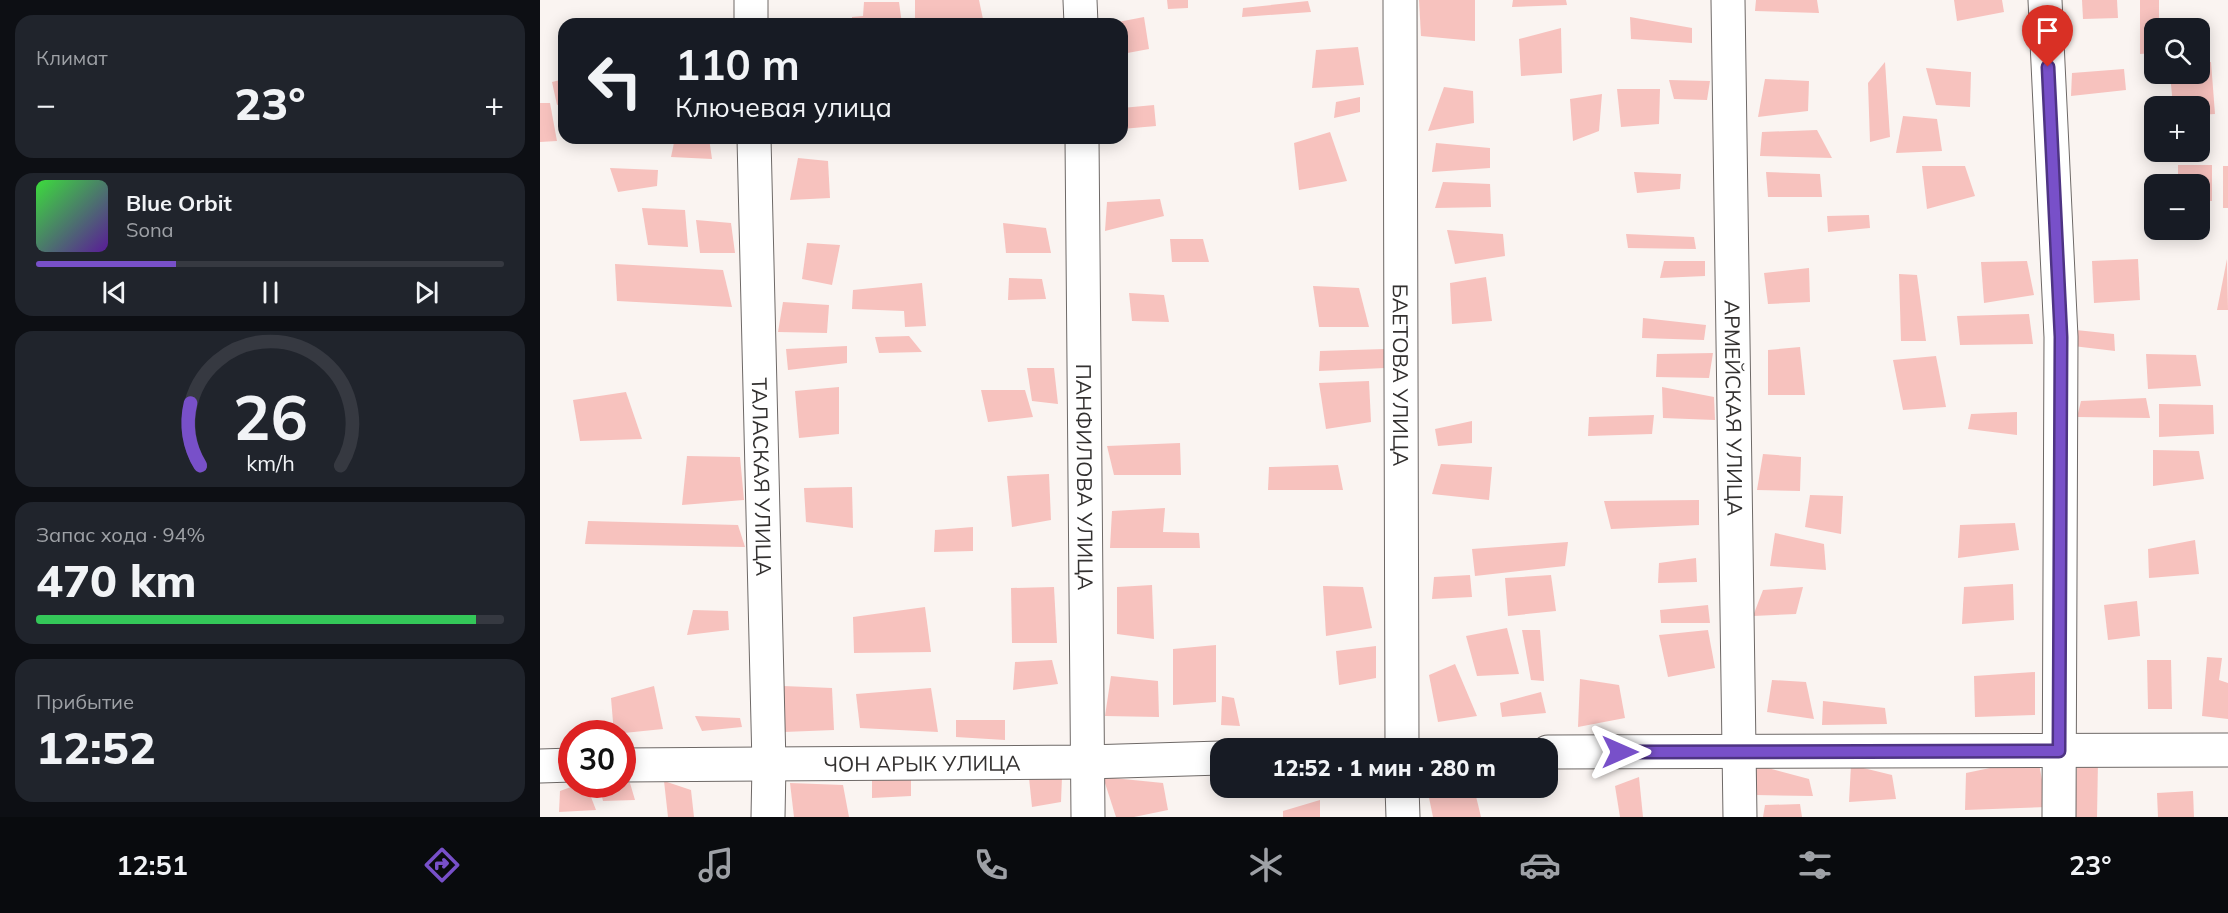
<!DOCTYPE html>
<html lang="ru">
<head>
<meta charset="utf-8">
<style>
  :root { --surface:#171b24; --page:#20242c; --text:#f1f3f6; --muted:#9ea1a6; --line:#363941; --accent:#7850c9 }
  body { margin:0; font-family:Mulish,sans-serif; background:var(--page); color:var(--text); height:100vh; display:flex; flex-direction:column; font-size:22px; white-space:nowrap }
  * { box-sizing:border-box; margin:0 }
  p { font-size:20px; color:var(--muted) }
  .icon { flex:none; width:33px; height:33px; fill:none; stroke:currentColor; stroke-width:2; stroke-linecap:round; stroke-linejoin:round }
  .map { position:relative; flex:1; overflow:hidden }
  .panel { display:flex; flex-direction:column; gap:15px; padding:15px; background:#0d0f14; width:540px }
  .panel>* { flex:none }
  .guide { position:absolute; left:18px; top:18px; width:570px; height:126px; border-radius:18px; box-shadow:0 3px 15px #0003; background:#171b24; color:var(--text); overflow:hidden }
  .controls { position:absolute; left:1604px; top:18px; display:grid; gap:12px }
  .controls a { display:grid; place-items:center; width:66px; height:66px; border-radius:12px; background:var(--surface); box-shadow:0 3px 15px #0003; font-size:30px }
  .speed { position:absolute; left:18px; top:720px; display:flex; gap:12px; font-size:30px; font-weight:700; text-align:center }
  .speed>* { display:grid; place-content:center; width:78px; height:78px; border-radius:50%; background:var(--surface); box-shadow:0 3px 15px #0003; line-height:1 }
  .speed .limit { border:9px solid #d22; background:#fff; color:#111 }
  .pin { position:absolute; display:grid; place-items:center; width:51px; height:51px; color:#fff; margin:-62px -26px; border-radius:50% 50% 50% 0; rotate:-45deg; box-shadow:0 0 6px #0007 }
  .pin .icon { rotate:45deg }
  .me { position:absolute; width:66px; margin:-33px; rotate:90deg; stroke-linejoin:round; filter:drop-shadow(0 0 4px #0008) }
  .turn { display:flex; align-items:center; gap:21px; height:126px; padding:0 18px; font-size:27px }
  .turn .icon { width:78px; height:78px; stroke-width:2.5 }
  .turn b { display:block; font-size:42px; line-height:51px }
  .big { font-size:45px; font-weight:800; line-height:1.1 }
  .panel .card { flex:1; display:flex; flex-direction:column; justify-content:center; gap:9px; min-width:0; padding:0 21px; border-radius:18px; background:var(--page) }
  .panel .dial { align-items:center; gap:0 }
  .dial svg { height:156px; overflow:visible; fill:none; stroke:var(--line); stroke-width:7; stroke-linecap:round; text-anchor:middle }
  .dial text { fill:var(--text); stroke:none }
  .song { display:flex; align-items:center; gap:18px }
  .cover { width:72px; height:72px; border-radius:9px; background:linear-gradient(135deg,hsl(120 70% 55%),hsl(270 70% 35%)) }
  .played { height:6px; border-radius:3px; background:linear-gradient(90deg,var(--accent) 30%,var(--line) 30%) }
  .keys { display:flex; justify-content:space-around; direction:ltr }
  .heat { display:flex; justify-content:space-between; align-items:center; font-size:33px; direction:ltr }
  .charge { height:9px; border-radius:4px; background:linear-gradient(90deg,#34c759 94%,var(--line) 0) }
  .trip { position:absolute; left:670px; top:738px; width:348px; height:60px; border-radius:18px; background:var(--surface); box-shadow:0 3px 15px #0003; font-weight:800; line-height:60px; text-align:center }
  .tabs { display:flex; height:96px; justify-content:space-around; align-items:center; background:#090b0e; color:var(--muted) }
  .tabs .icon { width:42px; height:42px }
  .tabs .active { color:var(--accent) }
  .tabs b { font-size:27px; color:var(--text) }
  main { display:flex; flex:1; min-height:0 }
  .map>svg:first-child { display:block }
  .building { fill:#f7c2be }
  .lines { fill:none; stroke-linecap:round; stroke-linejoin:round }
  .minor-casing { stroke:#6e6967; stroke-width:35 }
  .minor { stroke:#fff; stroke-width:33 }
  .route-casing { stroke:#4e3483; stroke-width:15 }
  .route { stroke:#7850c9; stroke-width:10 }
  .labels { text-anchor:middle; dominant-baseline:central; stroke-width:5; stroke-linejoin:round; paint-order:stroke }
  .street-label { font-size:21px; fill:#333130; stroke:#fff }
</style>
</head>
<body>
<main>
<section class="panel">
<div class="card"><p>Климат</p>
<div class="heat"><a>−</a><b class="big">23°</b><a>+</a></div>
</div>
<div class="card">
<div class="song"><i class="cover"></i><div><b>Blue Orbit</b><p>Sona</p></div></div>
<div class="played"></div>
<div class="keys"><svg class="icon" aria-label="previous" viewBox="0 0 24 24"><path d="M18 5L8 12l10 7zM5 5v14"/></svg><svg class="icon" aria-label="pause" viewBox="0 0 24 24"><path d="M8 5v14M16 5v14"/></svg><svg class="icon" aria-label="next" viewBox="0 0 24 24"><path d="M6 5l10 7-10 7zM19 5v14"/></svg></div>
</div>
<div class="card dial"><svg viewBox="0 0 100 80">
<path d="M14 69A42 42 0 1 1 86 69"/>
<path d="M14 69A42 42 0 0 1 9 37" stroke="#7850c9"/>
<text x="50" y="56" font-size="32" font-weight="700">26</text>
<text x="50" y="72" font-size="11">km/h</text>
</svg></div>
<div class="card"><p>Запас хода · 94%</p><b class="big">470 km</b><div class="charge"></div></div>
<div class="card"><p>Прибытие</p><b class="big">12:52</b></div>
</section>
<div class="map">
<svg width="1688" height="817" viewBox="0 0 1688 817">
  <rect width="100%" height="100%" fill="#faf4f1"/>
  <g class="building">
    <polygon points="375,0 439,0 444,24 375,24"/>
    <polygon points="627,0 648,0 648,8 628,9"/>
    <polygon points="879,0 935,0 935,41 881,36"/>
    <polygon points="973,0 1026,0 1027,5 972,7"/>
    <polygon points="1216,0 1277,0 1279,13 1215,11"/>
    <polygon points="1414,0 1462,0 1464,12 1417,21"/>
    <polygon points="1542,0 1577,0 1578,18 1543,19"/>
    <polygon points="1600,0 1619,0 1619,28 1614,28 1614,53 1600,54"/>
    <polygon points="768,1 771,12 702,17 703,8"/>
    <polygon points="324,2 359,2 362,24 312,24 312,17 323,16"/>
    <polygon points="604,17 609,49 582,54 582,24 573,23"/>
    <polygon points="1090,17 1152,28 1152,43 1091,39"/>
    <polygon points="1021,28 1022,73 981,76 979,39"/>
    <polygon points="818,47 824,85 772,88 776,50"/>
    <polygon points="1345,62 1350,137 1330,142 1328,83"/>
    <polygon points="1671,62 1675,114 1659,115 1659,106 1633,106 1630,74 1659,74 1659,63"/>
    <polygon points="1386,68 1431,72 1430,107 1396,105"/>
    <polygon points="1584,69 1586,90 1531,96 1532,73"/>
    <polygon points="24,79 24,103 17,105 12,82"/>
    <polygon points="1225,79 1269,81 1268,111 1218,117"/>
    <polygon points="1129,80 1170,81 1167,100 1134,99"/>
    <polygon points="904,87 933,91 934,123 888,131"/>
    <polygon points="1077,89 1120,89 1119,124 1081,127"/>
    <polygon points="1062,94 1059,131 1033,141 1030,99"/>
    <polygon points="820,97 820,112 794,118 796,102"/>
    <polygon points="0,103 10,103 17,141 0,142"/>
    <polygon points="614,105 616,126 582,129 582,108"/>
    <polygon points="1363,116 1397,119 1402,151 1356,153"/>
    <polygon points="1277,130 1292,158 1220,156 1222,132"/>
    <polygon points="790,132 807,181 759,190 754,143"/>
    <polygon points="135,138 169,138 172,159 131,157"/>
    <polygon points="896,143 950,148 950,168 892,172"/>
    <polygon points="258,158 288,161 290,198 250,200"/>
    <polygon points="1638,165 1672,165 1672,201 1659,201 1659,184 1638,184"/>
    <polygon points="1382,166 1425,166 1435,196 1387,209"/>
    <rect x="1683" y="166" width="5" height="42"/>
    <polygon points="70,168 118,170 117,186 78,192"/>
    <polygon points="1094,172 1141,174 1140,189 1097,193"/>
    <polygon points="1226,172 1280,174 1282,197 1228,197"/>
    <polygon points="903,182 950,184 951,207 895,208"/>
    <polygon points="620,199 624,216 565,231 567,202"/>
    <polygon points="102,208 145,210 148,247 108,245"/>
    <polygon points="1329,215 1330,228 1288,232 1287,216"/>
    <polygon points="156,220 191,223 195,253 160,253"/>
    <polygon points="463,223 506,228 511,253 466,253"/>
    <polygon points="907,230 963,234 965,256 915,264"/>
    <polygon points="1086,234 1154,237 1156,249 1088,248"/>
    <polygon points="630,239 663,239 669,262 632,262"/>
    <polygon points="267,243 300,245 292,285 262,279"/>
    <polygon points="1598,259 1600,300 1554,303 1552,261"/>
    <polygon points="1687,259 1688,310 1677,310"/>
    <polygon points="1124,261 1165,261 1165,276 1120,278"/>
    <polygon points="1487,261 1494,295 1444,303 1441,262"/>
    <polygon points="75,264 183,270 192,307 77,301"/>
    <polygon points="1269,268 1270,302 1228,304 1224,273"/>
    <polygon points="1359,274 1377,275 1386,341 1361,341"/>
    <polygon points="946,277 952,321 912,324 910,283"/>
    <polygon points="469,278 502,279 506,299 468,300"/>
    <polygon points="382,283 386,326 365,327 364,311 312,309 313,290"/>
    <polygon points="773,286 819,288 829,327 779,327"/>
    <polygon points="589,293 624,295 629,322 592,321"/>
    <polygon points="243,302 289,305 287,333 238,332"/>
    <polygon points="1489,314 1493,344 1420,345 1417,316"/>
    <polygon points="1103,318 1166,325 1164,340 1102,338"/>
    <polygon points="1536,330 1574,334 1575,351 1533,346"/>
    <polygon points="369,336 382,352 339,353 335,337"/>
    <polygon points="307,346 307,363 248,370 246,349"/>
    <polygon points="1260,347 1265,395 1228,395 1228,350"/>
    <polygon points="845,349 845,368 779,371 780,351"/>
    <polygon points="1173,353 1169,378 1116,377 1117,354"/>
    <polygon points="1606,354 1656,355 1661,386 1608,389"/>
    <polygon points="1396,356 1406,407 1363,410 1353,360"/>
    <polygon points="487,368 514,368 518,404 492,401"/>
    <polygon points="829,381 831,422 786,429 779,383"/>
    <polygon points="299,387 299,434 259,438 255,391"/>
    <polygon points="1122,387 1174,397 1175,420 1123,418"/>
    <polygon points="441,390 485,390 493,417 448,422"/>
    <polygon points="86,392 102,439 40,441 33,400"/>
    <polygon points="1606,398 1610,418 1537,417 1541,401"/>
    <polygon points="1619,404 1673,405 1674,434 1619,437"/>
    <polygon points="1477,412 1477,435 1428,429 1431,414"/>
    <polygon points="1114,415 1112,434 1048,436 1049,417"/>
    <polygon points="932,421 932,443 898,446 895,429"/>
    <polygon points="640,443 641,475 574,475 567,446"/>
    <polygon points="1613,450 1659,451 1664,479 1613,486"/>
    <polygon points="1223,454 1261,457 1260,491 1217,490"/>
    <polygon points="147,456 200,457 204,500 142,505"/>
    <polygon points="901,464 952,467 949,500 892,494"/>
    <polygon points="798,465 803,490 728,490 729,467"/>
    <polygon points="509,474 511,520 472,527 467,476"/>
    <polygon points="312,487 313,528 266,522 264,488"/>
    <polygon points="1270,495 1303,496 1301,534 1265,527"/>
    <polygon points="1159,500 1159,525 1071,529 1064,501"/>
    <polygon points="625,508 623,532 659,533 660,548 570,548 572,511"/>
    <polygon points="48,521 198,525 205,547 45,544"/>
    <polygon points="1475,523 1479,550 1418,558 1420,525"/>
    <polygon points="433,527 433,551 394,552 395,530"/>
    <polygon points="1235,533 1284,544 1286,570 1230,566"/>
    <polygon points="1655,540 1659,574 1609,578 1608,549"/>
    <polygon points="1028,542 1025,566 935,576 932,549"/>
    <polygon points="1156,558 1157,582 1118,583 1119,563"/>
    <polygon points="930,575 932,597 892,599 894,577"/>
    <polygon points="1011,575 1016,611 968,616 965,578"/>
    <polygon points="1473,584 1474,620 1422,624 1424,587"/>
    <polygon points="612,585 614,639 577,634 577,587"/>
    <polygon points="783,586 823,587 832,628 786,636"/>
    <polygon points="514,587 517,643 472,643 471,588"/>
    <polygon points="1263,587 1256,614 1213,616 1223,590"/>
    <polygon points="1597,601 1600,636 1568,640 1564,605"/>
    <polygon points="1168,605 1170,623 1121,623 1120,610"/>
    <polygon points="385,607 391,652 314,653 313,617"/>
    <polygon points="153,610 188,611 189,630 147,635"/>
    <polygon points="967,628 979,674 937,676 926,636"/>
    <polygon points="982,630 1000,630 1004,681 991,680"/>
    <polygon points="1168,630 1175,668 1128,677 1119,635"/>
    <polygon points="676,645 676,702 633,705 633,649"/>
    <polygon points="836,646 836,678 799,685 796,651"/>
    <polygon points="1667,657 1682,658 1679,680 1688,683 1688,719 1662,716"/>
    <polygon points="512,660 518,684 473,690 475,662"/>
    <polygon points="1607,660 1631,660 1632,709 1608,709"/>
    <polygon points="915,664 937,716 898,722 889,675"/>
    <polygon points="1495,672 1495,715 1435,717 1434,676"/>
    <polygon points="571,676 618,681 619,717 565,716"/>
    <polygon points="1040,679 1079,685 1085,718 1038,727"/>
    <polygon points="1232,680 1266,682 1274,719 1227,712"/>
    <polygon points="114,686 123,729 74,734 71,698"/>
    <polygon points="243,686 292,688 294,730 244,732"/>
    <polygon points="391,688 398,732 320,728 316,694"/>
    <polygon points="1001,692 1006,713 962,717 960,703"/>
    <polygon points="682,696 694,698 700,726 681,725"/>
    <polygon points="1283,701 1345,708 1347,724 1282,725"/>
    <polygon points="155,716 200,718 202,727 162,731"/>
    <polygon points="416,720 465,720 465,740 416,737"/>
    <polygon points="1498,758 1507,807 1425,810 1426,773"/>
    <polygon points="1537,761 1558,761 1557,817 1535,817"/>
    <polygon points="1213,764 1269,779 1273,796 1216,795"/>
    <polygon points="1311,765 1352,775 1356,799 1309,802"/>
    <polygon points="332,775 371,779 371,796 332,798"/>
    <polygon points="522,777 521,802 492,807 489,778"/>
    <polygon points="563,777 623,783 628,810 594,817 576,817"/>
    <polygon points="1099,777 1103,817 1080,817 1075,786"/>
    <polygon points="124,781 151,790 154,817 128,817"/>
    <polygon points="82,782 90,783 95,800 63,801 59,784 82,784"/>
    <polygon points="250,783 303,785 309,817 254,817"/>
    <polygon points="39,784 46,784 56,810 19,812 20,791"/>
    <polygon points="887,788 934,788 941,817 893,817"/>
    <polygon points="1653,791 1654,817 1618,817 1617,793"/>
    <polygon points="780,800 780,817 743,817 743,811"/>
    <polygon points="1260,804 1262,817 1223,817 1225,805"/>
  </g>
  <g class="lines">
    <g class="minor-casing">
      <g id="minor">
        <polyline points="211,0 211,24"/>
        <polyline points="540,0 541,24"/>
        <path id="s1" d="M860,0L862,748"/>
        <path id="s2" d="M1188,0L1200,817"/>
        <polyline points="1505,0 1521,337 1519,817"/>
        <path id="s3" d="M214,138L229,765L228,817"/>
        <path id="s4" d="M542,138L548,817"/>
        <polyline points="1008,752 1688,750"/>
        <path id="s5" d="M82,765L547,762L681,758"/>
        <polyline points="0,766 32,765"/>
        <polyline points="862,788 863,817"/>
      </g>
    </g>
    <use href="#minor" class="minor"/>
  </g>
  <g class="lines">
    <g class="route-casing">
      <polyline id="route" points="1080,752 1519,751 1521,337 1508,67"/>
    </g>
    <use href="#route" class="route"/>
  </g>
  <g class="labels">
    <g class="street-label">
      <text stroke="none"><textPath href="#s1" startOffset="375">БАЕТОВА УЛИЦА</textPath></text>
      <text stroke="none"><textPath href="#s2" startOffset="408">АРМЕЙСКАЯ УЛИЦА</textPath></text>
      <text stroke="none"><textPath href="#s3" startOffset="339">ТАЛАСКАЯ УЛИЦА</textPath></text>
      <text stroke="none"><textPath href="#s4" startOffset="339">ПАНФИЛОВА УЛИЦА</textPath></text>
      <text stroke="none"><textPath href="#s5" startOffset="300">ЧОН АРЫК УЛИЦА</textPath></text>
    </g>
  </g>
</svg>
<div class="controls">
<a><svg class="icon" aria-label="search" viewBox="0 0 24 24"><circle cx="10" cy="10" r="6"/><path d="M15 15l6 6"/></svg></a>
<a>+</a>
<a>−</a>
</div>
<div class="speed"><div class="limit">30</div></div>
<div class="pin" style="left:1508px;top:67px;background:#d93025"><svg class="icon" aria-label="arrive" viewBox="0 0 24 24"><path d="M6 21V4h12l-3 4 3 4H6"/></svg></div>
<svg class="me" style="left:1080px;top:752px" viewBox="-20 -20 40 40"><path d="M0-17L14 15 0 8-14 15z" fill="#7850c9" stroke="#fff" stroke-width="4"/></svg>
<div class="trip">12:52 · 1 мин · 280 m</div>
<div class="guide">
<div class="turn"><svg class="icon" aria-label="left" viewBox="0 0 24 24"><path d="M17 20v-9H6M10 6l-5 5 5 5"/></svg><div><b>110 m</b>Ключевая улица</div></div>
</div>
</div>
</main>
<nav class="tabs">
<b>12:51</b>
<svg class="icon active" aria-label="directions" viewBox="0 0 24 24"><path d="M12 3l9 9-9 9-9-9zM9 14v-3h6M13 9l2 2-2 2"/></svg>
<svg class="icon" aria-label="music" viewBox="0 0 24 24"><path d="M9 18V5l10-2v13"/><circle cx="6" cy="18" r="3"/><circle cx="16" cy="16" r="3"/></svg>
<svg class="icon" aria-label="phone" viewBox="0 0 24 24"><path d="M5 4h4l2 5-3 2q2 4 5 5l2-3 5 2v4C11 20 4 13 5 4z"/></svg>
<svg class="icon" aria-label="climate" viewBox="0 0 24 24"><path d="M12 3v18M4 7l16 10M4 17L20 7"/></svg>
<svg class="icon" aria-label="car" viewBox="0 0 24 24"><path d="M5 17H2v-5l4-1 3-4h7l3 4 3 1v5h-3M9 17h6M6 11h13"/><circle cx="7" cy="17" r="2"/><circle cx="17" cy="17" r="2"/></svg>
<svg class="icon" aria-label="filters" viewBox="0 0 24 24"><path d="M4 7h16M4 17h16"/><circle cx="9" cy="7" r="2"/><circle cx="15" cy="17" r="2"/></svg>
<b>23°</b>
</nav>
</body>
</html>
